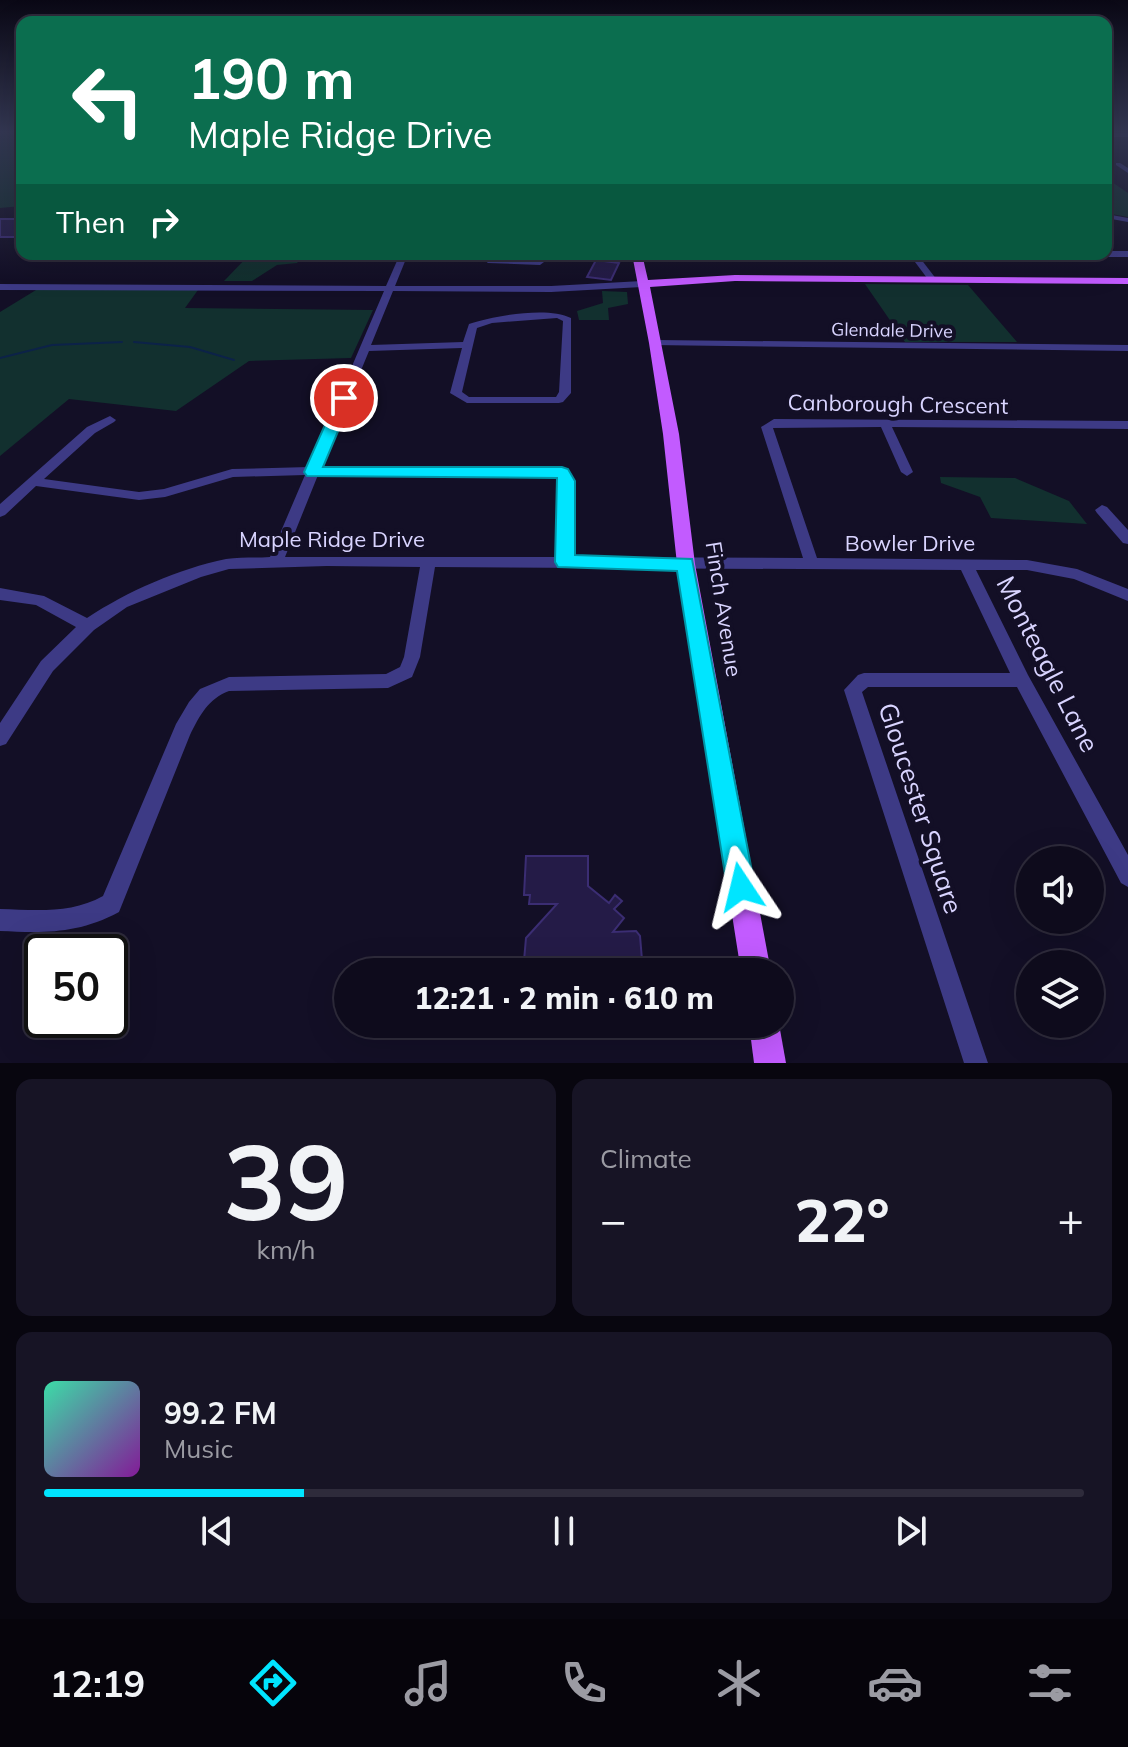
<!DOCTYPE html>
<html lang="en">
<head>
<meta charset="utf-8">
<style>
  :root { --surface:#0e0b1c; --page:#171425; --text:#f1f3f6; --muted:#9b9ba3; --line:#2e2b3b; --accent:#00e5ff }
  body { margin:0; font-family:Mulish,sans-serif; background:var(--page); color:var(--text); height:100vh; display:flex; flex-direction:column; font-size:30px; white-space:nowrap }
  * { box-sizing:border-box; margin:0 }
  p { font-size:26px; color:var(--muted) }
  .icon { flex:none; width:44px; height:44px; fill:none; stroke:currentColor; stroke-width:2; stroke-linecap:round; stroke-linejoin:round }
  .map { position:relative; height:1063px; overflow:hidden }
  .details { display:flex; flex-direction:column; gap:16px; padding:16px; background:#08060f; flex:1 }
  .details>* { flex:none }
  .hud { position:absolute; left:16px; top:16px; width:1096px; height:244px; border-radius:16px; box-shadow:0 8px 32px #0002,0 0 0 2px var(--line); background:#0b6e4f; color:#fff; overflow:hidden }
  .controls { position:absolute; left:1016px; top:846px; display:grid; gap:16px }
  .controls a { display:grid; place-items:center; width:88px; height:88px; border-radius:50%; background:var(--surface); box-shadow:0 8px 32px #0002,0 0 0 2px var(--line); font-size:40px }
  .speed { position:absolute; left:24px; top:934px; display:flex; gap:16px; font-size:40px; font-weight:700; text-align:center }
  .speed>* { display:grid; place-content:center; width:104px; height:104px; border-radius:50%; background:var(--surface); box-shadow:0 8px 32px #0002,0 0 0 2px var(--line); line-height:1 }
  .speed .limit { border:4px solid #111; border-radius:12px; background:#fff; color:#111 }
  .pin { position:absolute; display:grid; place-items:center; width:68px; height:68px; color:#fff; margin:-34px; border:4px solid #fff; border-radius:50%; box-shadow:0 2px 8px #0007 }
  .me { position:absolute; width:88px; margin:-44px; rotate:350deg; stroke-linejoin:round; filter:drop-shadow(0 0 6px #0008) }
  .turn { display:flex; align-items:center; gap:28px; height:168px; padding:0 40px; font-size:36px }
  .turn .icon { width:104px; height:104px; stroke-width:2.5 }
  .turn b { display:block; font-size:56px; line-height:68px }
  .then { display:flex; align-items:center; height:76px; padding:0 40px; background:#0003; gap:16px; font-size:30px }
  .big { font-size:60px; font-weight:800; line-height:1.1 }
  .details .widget { flex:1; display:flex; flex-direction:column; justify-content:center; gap:12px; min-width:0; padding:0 28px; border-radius:16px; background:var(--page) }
  .details .dial { align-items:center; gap:0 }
  .dial b { font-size:104px; line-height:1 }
  .song { display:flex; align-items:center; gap:24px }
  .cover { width:96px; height:96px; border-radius:12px; background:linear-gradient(135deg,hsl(160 70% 55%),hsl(290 70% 35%)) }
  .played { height:8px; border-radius:4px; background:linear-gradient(90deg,var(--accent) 25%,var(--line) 25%) }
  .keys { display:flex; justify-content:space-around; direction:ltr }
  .heat { display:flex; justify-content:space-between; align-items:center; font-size:44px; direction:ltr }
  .details .tiles { flex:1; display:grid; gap:16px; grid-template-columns:1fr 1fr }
  .widget:last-child { grid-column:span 2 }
  .trip { position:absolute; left:334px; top:958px; width:460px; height:80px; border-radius:40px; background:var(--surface); box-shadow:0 8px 32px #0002,0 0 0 2px var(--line); font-weight:800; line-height:80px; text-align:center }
  .menu { display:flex; height:128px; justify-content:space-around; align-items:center; background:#06040b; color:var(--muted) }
  .menu .icon { width:56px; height:56px }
  .menu .selected { color:var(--accent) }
  .menu b { font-size:36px; color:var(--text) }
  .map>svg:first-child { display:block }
  .green { fill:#12302f }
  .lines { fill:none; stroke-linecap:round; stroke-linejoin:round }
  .stream { stroke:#0c2248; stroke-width:2 }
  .building { fill:#241b47; stroke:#3b2d73; stroke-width:2 }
  .minor { fill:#3d3a85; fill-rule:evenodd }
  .major { fill:#c25bff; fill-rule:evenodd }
  .route { fill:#00e5ff; stroke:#0095a6; stroke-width:2 }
  .labels { text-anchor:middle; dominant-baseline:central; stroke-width:8; stroke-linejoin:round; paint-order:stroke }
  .far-street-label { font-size:18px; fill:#d9d4ff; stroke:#130f26 }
  .street-label { font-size:22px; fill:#d9d4ff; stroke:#130f26 }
  .near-street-label { font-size:26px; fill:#d9d4ff; stroke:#130f26 }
</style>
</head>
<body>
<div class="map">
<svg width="1128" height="1063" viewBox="0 0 1128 1063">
  <rect width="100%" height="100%" fill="#130f26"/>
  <g class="green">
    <polygon points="0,131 22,131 22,206 0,208"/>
    <polygon points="1106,178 1128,193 1128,217 1106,213"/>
    <polygon points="250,254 304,254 297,263 277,265 252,281 224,281"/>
    <polygon points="865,284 968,285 1017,342 905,342"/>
    <polygon points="36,290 198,290 185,308 373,310 351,358 249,361 176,411 69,399 0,456 0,312"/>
    <polygon points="602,291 627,292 628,304 608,308 609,320 579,320 577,311 603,303"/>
    <polygon points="940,477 1015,478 1069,501 1087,524 991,518 980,497 941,483"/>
  </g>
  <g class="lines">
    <g class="stream">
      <polyline points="134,342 190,347 234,360"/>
      <polyline points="0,358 52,345 122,342"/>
    </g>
  </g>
  <g class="building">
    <rect x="0" y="219" width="22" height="18"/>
    <polygon points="596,260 619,263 611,280 587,277"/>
    <polygon points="526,856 588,856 588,886 609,903 615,895 622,901 614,909 624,918 613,932 636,931 640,936 643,972 523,972 526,938 557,904 529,904 530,895 524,895"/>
  </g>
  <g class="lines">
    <g class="minor">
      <rect x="1106" y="133" width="22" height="4"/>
      <polygon points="1116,163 1120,163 1128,168 1128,173 1116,165"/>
      <polygon points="1106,214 1128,218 1128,222 1106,218"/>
      <polygon points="1106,251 1128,251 1128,257 1086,257 1082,254 1106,254"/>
      <path d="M400,254H408L395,286H551L642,281L646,284L642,287L551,292L393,291L371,345L463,342L469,324C494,316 547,306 571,318V393L563,402L559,403H467L450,393L462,348L369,351L321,467L567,470L573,481L572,557L803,558L761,427L774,419L1128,421V429L892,427L913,472L907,476L901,472L881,427L773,428L817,558L1027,560L1077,569L1128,589V601L1074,579L1027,570H976L1028,675L1128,855V887L1121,883L1017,687H868L862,692L988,1063H964L844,690L858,675L864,673H1010L961,570L435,567L420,657L412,677L388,688L229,691C208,699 200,715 190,735L119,912C78,934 45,933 0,931V909C36,910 71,914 103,896L176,724L189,702L200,689L229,677L386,674L400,667L404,657L420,567L327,566L229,569L201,577L127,607L94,630L53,671L6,744L0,746V723L41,661L76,627L36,605L0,600V588L44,596L87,618C128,591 178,569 226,559C240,557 256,558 270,557L305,475L233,477L165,497L139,500L36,486L5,515L0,517V504L87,427L110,416L116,420L114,422L95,433L44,479L139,492L164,489L232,469L309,467L384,291L0,290V284L386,286ZM557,318L563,321L559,392L556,397H469L462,392L477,328L492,323ZM318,475L558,477L561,481L558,557H285Z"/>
      <polygon points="483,254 491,254 492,258 540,259 544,262 540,265 488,263 484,260"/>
      <polygon points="909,254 917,254 937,280 936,282 930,282"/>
      <polygon points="656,340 1128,345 1128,351 652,345 652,341"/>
      <polygon points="1102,505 1107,507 1128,530 1128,544 1123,543 1097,513 1095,510"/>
    </g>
    <g class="major">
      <polygon points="632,254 642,254 648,280 735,275 1128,278 1128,284 735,281 650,287 679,434 695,564 771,972 741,972 677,564 663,434 649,343"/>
      <polygon points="749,1024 779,1024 786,1063 754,1063"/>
    </g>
  </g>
  <linearGradient id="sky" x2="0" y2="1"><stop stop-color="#0a0815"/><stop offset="0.47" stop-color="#333752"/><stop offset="1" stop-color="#333752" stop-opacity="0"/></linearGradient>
  <rect width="1128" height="280" fill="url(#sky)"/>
  <polygon class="route" points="344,394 352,398 323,467 562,467 568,469 575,481 575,555 692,559 755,887 751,897 741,901 731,897 727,887 677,571 558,567 555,562 557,478 307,476 304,472 337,398"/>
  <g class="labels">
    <g class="far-street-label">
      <text transform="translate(892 330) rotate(1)">Glendale Drive</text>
    </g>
    <g class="street-label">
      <text transform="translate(898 404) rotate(1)">Canborough Crescent</text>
      <text x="332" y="539">Maple Ridge Drive</text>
      <text x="910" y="543">Bowler Drive</text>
      <text transform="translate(724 609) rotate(81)">Finch Avenue</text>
    </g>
    <g class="near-street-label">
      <text transform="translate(1048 664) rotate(63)">Monteagle Lane</text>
      <text transform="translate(921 808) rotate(72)">Gloucester Square</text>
    </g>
  </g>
</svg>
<div class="controls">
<a><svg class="icon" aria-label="sound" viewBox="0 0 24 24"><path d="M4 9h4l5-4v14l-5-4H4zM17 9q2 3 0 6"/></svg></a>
<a><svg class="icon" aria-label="layers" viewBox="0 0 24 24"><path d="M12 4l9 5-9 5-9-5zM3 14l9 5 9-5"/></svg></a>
</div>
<div class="speed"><div class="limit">50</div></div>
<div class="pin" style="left:344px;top:398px;background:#d93025"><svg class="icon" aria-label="arrive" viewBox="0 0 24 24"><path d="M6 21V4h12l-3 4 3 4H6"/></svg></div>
<svg class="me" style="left:741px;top:887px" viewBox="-20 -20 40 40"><path d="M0-17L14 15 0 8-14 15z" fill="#00e5ff" stroke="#fff" stroke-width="4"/></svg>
<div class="trip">12:21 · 2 min · 610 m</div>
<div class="hud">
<div class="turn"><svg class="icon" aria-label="left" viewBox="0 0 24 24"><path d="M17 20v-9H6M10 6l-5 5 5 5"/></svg><div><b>190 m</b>Maple Ridge Drive</div></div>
<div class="then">Then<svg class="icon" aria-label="right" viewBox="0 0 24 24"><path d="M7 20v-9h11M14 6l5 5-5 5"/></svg></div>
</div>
</div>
<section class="details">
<div class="tiles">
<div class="widget dial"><b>39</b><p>km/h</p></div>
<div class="widget"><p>Climate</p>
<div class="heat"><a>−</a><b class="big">22°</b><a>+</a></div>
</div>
<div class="widget">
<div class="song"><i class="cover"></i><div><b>99.2 FM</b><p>Music</p></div></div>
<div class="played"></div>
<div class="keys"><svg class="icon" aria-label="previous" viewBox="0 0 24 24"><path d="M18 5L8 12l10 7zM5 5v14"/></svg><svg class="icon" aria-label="pause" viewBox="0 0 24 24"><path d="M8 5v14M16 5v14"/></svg><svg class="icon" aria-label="next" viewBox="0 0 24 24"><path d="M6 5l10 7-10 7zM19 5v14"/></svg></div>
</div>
</div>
</section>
<nav class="menu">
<b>12:19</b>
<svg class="icon selected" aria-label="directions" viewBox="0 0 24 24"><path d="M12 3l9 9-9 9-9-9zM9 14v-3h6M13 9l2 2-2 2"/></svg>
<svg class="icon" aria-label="music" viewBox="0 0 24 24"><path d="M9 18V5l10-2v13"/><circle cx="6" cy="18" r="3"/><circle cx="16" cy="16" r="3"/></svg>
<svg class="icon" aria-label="phone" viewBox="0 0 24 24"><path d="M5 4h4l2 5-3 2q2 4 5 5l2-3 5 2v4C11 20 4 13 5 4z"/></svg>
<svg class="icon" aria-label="climate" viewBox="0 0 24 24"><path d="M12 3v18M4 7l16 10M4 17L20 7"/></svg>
<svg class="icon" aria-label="car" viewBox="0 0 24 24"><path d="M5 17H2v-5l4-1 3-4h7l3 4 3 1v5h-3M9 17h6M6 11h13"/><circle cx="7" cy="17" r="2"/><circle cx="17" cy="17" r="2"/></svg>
<svg class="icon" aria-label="filters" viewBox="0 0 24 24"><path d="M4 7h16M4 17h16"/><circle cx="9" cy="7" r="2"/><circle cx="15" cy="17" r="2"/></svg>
</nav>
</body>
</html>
